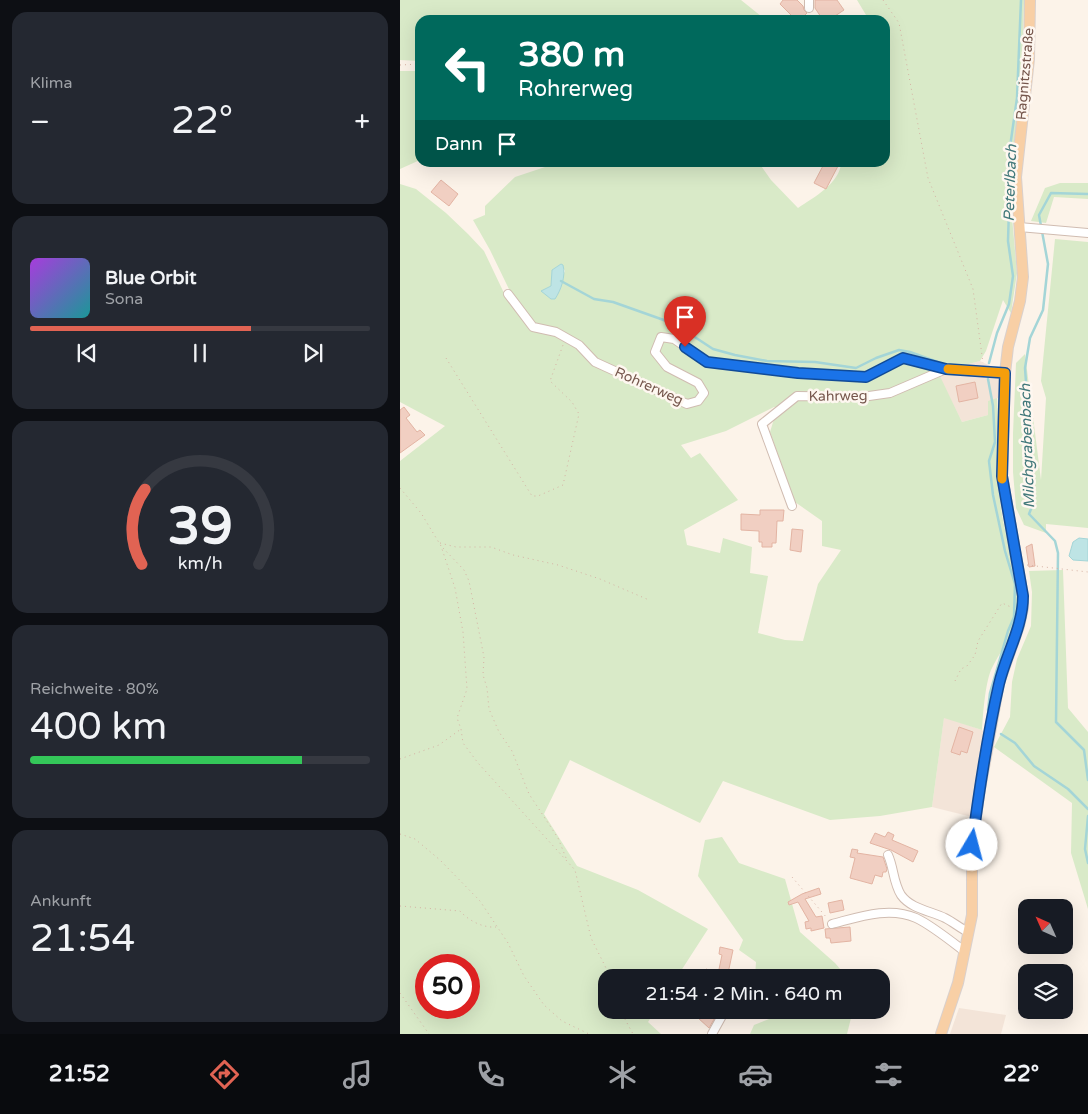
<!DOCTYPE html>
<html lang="de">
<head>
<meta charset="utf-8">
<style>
  :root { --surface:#171b24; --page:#242831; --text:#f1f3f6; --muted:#9ea1a6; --line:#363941; --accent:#e16353 }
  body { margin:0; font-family:"Varela Round",sans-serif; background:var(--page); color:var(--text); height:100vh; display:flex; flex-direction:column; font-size:19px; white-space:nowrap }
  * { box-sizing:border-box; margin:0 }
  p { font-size:16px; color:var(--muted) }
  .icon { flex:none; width:28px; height:28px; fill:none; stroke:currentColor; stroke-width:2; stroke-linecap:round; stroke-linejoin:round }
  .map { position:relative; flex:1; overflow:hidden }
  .sheet { display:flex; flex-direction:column; gap:12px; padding:12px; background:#0d0f14; width:400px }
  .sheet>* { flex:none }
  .top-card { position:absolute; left:15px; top:15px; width:475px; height:152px; border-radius:15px; box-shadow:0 5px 20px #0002; background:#00695c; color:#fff; overflow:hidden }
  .needle { width:32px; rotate:315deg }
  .fabs { position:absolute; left:618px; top:899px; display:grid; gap:10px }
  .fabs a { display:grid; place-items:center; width:55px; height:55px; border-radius:10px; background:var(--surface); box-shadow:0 5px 20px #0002; font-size:25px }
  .speed { position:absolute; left:15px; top:954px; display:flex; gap:10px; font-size:25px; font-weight:700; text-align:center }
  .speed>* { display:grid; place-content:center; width:65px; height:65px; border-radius:50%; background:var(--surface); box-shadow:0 5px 20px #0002; line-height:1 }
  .speed .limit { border:8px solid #d22; background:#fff; color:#111 }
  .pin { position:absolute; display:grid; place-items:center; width:42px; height:42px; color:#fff; margin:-51px -21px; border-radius:50% 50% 50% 0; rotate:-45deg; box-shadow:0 0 5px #0007 }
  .pin .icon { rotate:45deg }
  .me { position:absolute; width:55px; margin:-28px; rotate:8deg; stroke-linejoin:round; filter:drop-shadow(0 0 4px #0008) }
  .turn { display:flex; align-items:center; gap:18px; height:105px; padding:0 20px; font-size:22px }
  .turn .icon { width:65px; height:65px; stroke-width:2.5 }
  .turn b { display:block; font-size:35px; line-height:42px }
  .then { display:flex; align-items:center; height:48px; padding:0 20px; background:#0003; gap:10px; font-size:19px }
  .big { font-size:38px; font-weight:600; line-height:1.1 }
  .sheet .card { flex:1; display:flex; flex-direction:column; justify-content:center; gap:8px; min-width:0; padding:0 18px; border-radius:15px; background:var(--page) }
  .sheet .dial { align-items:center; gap:0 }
  .dial svg { height:130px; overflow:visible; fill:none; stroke:var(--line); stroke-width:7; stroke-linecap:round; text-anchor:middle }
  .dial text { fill:var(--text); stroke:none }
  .song { display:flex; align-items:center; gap:15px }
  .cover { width:60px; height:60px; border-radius:8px; background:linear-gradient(135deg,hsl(280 70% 55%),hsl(180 70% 35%)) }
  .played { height:5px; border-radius:2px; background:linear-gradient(90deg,var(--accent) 65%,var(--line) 65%) }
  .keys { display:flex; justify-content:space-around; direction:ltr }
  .heat { display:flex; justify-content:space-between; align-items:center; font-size:28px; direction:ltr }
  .charge { height:8px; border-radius:4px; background:linear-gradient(90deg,#34c759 80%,var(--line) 0) }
  .trip { position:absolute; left:198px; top:969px; width:292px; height:50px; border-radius:15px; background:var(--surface); box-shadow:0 5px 20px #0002; font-weight:600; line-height:50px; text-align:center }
  .tabs { display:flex; height:80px; justify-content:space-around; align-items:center; background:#090b0e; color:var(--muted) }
  .tabs .icon { width:35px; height:35px }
  .tabs .selected { color:var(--accent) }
  .tabs b { font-size:22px; color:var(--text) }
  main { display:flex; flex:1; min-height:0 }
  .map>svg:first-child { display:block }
  .residential { fill:#f3e4d8 }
  .green { fill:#d9eac8; fill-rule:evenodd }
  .water { fill:#bee4e5; stroke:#a4d5d7 }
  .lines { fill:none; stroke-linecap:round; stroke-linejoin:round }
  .stream { stroke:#a4d5d7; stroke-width:2.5 }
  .building { fill:#f1cfc2; stroke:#e3b4a3 }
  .minor-casing { stroke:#d0bcb1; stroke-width:10 }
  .major-casing { stroke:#d9d0cd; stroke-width:12 }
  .path { stroke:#d6b2a4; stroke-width:1; stroke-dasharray:1 4; stroke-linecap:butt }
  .minor { stroke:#fff; stroke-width:8 }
  .major { stroke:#f8cfa5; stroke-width:10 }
  .route-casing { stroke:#114b97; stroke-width:12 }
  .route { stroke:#1a73e8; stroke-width:9 }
  .slow { stroke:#f59e0b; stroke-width:9 }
  .labels { text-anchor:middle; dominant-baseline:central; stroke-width:5; stroke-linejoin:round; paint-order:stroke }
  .street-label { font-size:14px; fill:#76574d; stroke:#fef7f0 }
  .water-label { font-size:15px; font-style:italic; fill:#41787a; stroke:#fef7f0 }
</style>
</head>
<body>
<main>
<section class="sheet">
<div class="card"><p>Klima</p>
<div class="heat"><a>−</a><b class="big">22°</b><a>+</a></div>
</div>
<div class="card">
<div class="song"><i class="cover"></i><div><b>Blue Orbit</b><p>Sona</p></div></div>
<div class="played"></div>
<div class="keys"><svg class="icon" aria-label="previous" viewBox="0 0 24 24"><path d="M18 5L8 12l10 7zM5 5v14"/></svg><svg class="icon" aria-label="pause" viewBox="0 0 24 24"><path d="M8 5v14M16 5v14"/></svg><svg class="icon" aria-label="next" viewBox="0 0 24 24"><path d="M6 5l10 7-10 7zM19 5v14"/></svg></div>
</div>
<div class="card dial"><svg viewBox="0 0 100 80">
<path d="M14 69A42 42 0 1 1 86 69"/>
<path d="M14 69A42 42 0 0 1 16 23" stroke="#e16353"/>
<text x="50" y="56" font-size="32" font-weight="700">39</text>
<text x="50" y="72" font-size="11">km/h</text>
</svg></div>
<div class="card"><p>Reichweite · 80%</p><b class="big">400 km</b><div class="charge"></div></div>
<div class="card"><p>Ankunft</p><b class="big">21:54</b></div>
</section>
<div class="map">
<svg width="688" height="1034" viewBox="0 0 688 1034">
  <rect width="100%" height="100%" fill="#fcf3e9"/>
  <g class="residential">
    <polygon points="580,361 605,373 604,398 597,398 588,415 562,422 537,372"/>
    <polygon points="544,717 582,730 594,747 580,819 532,807"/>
    <polygon points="559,1008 606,1015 601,1034 550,1034"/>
  </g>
  <g class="green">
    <polygon points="0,0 341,0 366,20 20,20 20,61 0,60"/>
    <path d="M457,0H624L622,78L611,170L612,217L617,273L611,313L603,300L586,351L580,361L538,372L562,422L588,415V401L597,398C600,435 596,471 601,508C605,541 622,575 619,609C617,632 600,650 591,670C585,685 583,714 582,730L544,718L532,807L480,816L430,820L323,781L300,823L170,760L144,814L177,866L238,890L308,929L277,977L206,978V1010H256L248,1022L261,1034H0V461L45,426L0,402V184L16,189L46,213L68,234L84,251L103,291L125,322L90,250L73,220L85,215V206L115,177L157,163H359L371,180L398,208C413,198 440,183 441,163L485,162V20H469ZM161,264L165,271L151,299L142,291L151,286L152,270ZM390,406L374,419L370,432L395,502L422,521V546L441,550L418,584L403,641L385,640L358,633L368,576L350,573L352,547L323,538L320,553L287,545L284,530L338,500L300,453L291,458L281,445L326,431L374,407ZM26,965H69V1008H26Z"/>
    <polygon points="0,71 20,71 20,160 0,169"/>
    <polygon points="660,183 688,183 688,199 654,197 646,223 631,221 645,188"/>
    <polygon points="655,239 688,242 688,528 646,524 646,533 624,525 616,508 613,472 613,433 616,363 625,354 641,480 646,398 641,381"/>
    <polygon points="663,570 668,708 688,732 688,909 671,853 672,803 594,747 610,717 612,682 617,659 631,626 632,592 629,571"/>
    <polygon points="322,837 339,863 385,879 400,932 435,963 447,977 355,977 356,962 339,950 343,940 298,876 305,840"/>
    <polygon points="376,1010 453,1010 447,1034 350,1034 354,1025 382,1014"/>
  </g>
  <g class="water">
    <path d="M161,264L163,265C166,276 161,290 155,299H151L141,291L151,286L152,270Z"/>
    <polygon points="679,538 688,539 688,561 673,560 669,556 673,542"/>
  </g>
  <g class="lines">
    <g class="stream">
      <polyline points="688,194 651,193 639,215 648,264 643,310 630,338 625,368 630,440 630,493 633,504 629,514 655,541 658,553 656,722 684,750 688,780"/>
      <polyline points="161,281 194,299 213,302 275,324 313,349 335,355 367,361 415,362 456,368 476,358 499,350 510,352 546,365"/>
      <polyline points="589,363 597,333 609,304 613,276 608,241 609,209 608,161 617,98 621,0"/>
      <polyline points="588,379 593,406 595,442 589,461 593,495 605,551 615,584 614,617 608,631 590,693 588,710"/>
      <polyline points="601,734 615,743 634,766 668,789 688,809"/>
      <polyline points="688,816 685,849 688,863"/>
    </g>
  </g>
  <g class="building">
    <polygon points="383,0 397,0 403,6 404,10 407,13 400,20 396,20 380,4"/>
    <polygon points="415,0 437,0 444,10 429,20 423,20 415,8"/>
    <polygon points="425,162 432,162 438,166 426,189 414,183"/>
    <polygon points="41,180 58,194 49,206 31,192"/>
    <polygon points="575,382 578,398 559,402 556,386"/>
    <polygon points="4,407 10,415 6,418 17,432 20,430 25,435 0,453 0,410"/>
    <polygon points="360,510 384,510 383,521 377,521 376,543 372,543 372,547 362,547 362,542 359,542 359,531 341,530 341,514 360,515"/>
    <polygon points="392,529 403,530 401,552 390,550"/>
    <polygon points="632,544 635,566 629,567 626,547"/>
    <polygon points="559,727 573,732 567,753 561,751 560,755 551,752"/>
    <polygon points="488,832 494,835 492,840 518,851 513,862 491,850 470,843 475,833 485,837"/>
    <polygon points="452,849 458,850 457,853 483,857 487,869 486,872 483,872 482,877 475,875 472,884 450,878 455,858 450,857"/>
    <polygon points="419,888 421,894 405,899 416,917 422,916 424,928 411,931 411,928 406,929 405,922 409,921 398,902 389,905 388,902 402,894"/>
    <polygon points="442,900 444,910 430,913 428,903"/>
    <polygon points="450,927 451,941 431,943 430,938 426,938 425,929"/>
    <polygon points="320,947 333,950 327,978 302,978 306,969 318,974 322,955 319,954"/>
    <polygon points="302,1010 309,1015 312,1010 317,1014 309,1028 297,1017"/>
  </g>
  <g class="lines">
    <g class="minor-casing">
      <g id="minor">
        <polyline points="409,8 409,0"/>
        <polyline points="619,227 688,233"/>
        <polyline points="108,294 133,327 156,332 179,345 195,362 287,404 298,401 304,393 298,383 267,367 255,352 261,337 274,339 307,362 397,373 466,377 503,358 546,369 605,373"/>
        <polyline points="392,506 362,424 397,396 462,397 490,393 546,369"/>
        <path d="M488,855C494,868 493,882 501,895C511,909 531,911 545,918C553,922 560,928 568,932"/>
        <path d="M432,924C459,917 489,906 516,918C531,925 551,941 564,951"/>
        <polyline points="312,1034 323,1014 322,1010"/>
      </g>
    </g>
    <g class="major-casing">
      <polyline id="major" points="541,1034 558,983 572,915 572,845 580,789 599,683 619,626 623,608 623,596 602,476 605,373 608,347 620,301 623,277 616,177 629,59 630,0"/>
    </g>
    <g class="path">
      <polyline points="483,0 499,23 528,178 573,289 583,363"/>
      <polyline points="414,15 417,20"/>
      <polyline points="0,65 20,64"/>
      <polyline points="46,358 132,496 138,496 163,485 179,414 172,402 150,381 163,345"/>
      <polyline points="0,488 21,513 41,546 55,588 63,632 67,689 57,718 61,729 63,743 78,763 175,870 191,938 211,978"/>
      <polyline points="40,543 56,547 91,547 113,555 158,565 200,579 249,600"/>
      <polyline points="43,548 64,570 69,581 84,657 83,675 87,688 89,709 99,732 112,751 129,794 158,838 166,858"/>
      <polyline points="627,565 688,572"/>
      <polyline points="555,681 561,669 567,666 575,655 578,641 602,603 613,608"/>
      <polyline points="0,759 39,745 61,729"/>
      <polyline points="0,834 15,839 40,860 80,901 108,943 124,976 144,1005 162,1021 189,1034"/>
      <polyline points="392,877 427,918"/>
      <path d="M0,906L60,911C69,921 83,928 96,927"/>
      <polyline points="0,993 29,1034"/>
      <polyline points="220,1010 233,1034"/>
    </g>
    <use href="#minor" class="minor"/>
    <use href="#major" class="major"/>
  </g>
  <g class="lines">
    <g class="route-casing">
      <path id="route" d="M285,347L307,362L398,373L466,377L503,358L546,369L605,373L602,476L623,596C623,627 606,654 599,684C587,737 579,791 572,845"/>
    </g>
    <use href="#route" class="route"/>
    <polyline class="slow" points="548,369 605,373 602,479"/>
  </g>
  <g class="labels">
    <g class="street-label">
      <text transform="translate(625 74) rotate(-85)">Ragnitzstraße</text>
      <text transform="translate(249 386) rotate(24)">Rohrerweg</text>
      <text transform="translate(438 396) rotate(-1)">Kahrweg</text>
    </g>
    <g class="water-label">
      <text transform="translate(610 183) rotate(-88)">Peterlbach</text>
      <text transform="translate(627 446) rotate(-92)">Milchgrabenbach</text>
    </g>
  </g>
</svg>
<div class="fabs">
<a><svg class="needle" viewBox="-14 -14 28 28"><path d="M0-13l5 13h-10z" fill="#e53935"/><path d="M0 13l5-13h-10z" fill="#9ea1a6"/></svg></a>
<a><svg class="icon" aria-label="layers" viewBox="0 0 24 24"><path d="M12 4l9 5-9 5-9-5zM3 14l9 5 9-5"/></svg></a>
</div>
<div class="speed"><div class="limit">50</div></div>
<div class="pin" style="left:285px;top:347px;background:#d93025"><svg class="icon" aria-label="arrive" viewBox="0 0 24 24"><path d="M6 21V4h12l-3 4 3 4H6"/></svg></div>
<svg class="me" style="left:572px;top:845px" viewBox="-20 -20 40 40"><circle r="19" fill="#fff"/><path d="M0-13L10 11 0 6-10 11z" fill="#1a73e8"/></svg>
<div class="trip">21:54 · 2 Min. · 640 m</div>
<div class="top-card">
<div class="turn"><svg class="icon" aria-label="left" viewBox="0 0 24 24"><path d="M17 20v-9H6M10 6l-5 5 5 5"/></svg><div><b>380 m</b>Rohrerweg</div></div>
<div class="then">Dann<svg class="icon" aria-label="arrive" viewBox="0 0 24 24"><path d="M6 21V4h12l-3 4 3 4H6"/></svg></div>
</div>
</div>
</main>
<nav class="tabs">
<b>21:52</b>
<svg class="icon selected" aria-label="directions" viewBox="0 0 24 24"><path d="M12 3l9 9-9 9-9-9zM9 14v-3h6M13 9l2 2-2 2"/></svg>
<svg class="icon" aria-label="music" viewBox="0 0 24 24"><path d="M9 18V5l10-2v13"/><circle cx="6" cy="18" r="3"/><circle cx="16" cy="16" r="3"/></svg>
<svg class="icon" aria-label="phone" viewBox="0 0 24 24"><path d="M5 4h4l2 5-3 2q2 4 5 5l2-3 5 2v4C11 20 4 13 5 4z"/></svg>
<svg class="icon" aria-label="climate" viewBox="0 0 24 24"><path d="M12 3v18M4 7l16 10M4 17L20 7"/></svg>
<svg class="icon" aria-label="car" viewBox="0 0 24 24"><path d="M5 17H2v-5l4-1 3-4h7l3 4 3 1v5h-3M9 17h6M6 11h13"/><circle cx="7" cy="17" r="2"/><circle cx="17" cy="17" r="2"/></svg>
<svg class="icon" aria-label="filters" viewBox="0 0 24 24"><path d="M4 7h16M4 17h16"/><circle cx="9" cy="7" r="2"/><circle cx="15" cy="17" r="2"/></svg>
<b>22°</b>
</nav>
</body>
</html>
